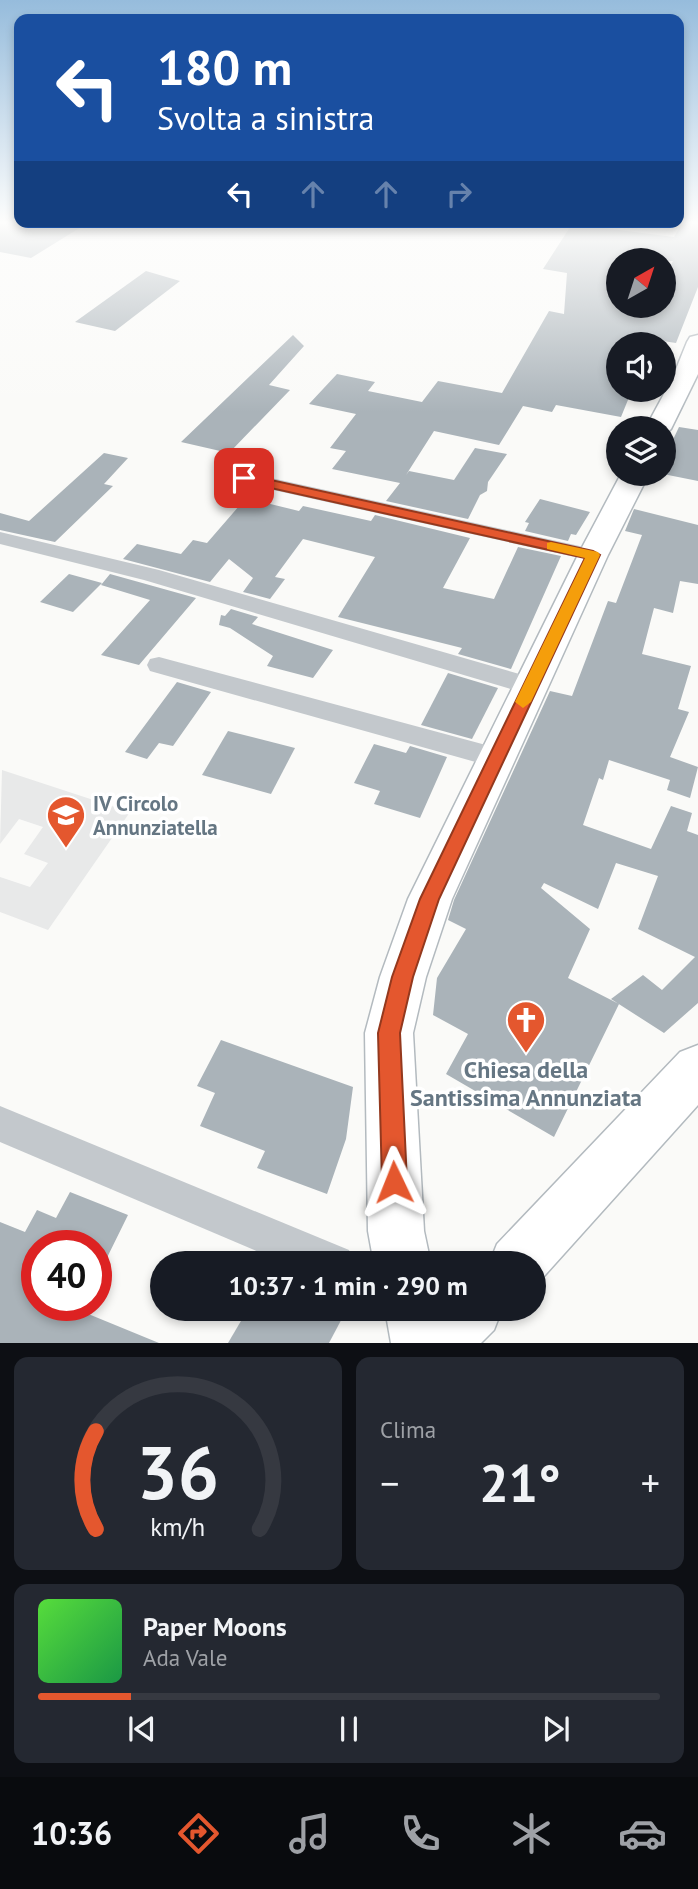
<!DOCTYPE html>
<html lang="it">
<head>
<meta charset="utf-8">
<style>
  :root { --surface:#171b24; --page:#242831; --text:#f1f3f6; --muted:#9ea1a6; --line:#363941; --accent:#e4572e }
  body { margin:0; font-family:"PT Sans",sans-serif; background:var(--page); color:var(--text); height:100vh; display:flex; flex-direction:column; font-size:26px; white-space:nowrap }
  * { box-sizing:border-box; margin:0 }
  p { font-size:23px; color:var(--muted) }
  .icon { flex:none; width:38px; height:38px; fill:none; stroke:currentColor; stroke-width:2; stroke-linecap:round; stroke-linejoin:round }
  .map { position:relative; height:1343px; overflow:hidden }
  .side { display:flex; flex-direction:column; gap:14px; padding:14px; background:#0d0f14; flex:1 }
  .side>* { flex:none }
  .banner { position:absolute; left:14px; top:14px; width:670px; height:214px; border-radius:14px; box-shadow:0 4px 10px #0003; background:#1a4fa0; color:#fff; overflow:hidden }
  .needle { width:46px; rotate:39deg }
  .tools { position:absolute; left:606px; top:248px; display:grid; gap:14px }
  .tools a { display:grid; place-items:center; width:70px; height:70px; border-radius:50%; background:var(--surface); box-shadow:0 4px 10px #0003; font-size:35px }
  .speed { position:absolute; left:21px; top:1230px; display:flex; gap:14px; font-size:35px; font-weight:700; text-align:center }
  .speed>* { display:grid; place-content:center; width:91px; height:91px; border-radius:50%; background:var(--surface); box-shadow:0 4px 10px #0003; line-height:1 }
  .speed .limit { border:10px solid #d22; background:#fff; color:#111 }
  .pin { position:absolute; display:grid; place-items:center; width:60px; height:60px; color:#fff; margin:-30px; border-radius:14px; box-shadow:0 4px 10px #0006 }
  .me { position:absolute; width:77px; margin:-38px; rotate:358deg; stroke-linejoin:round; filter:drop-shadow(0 0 5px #0008) }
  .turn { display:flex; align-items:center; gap:24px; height:147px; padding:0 28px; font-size:32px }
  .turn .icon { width:91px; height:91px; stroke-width:2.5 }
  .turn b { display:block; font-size:49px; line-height:60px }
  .lanes { display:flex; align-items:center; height:66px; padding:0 28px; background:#0003; justify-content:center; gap:35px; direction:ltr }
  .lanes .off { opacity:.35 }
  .big { font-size:52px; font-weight:800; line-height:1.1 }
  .side .widget { flex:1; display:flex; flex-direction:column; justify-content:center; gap:10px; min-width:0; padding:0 24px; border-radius:14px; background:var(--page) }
  .side .dial { align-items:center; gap:0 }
  .dial svg { height:182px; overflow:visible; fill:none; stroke:var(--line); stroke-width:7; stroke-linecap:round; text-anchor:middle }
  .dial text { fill:var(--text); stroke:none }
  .song { display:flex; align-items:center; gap:21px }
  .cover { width:84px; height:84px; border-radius:10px; background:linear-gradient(135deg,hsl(110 70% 55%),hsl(140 70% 35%)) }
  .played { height:7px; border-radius:4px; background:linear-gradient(90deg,var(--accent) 15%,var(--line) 15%) }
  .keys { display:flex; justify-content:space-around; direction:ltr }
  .heat { display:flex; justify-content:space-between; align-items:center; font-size:38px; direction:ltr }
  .side .tiles { flex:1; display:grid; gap:14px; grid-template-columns:1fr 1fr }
  .widget:last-child { grid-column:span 2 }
  .trip { position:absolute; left:150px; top:1251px; width:396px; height:70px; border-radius:35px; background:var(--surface); box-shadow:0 4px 10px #0003; font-weight:800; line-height:70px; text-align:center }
  .tabs { display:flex; height:112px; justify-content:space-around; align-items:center; background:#090b0e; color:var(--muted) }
  .tabs .icon { width:49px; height:49px }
  .tabs .on { color:var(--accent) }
  .tabs b { font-size:32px; color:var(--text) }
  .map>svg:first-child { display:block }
  .built { fill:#e8e9e9 }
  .building { fill:#aab3b9; fill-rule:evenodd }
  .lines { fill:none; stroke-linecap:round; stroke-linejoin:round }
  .secondary-casing { stroke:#b3babf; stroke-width:3 }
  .street { fill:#c3c8cc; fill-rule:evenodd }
  .secondary { fill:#fff; fill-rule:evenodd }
  .route { fill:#e4572e; stroke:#94391e; stroke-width:2 }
  .slow { fill:#f59e0b }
  .labels { text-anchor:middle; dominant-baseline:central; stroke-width:7; stroke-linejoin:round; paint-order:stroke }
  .poi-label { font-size:21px; font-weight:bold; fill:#657683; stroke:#fff; text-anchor:start }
  .near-poi-label { font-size:24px; font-weight:bold; fill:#657683; stroke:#fff }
</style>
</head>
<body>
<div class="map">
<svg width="698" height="1343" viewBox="0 0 698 1343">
  <rect width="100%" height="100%" fill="#fafaf8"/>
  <polygon class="built" points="2,770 130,812 48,930 0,912 0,877 30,887 48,863 24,854 43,827 19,819 0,844"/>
  <g class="building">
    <polygon points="0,224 86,224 31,258 0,252"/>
    <path d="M572,224L674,237L681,224H698V287L676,343L630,336L626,345H618V390H632L621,417L556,405L552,412L523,406L499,445L434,431L406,475L409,471L454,480L475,448L507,454L488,482L487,491L480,495L468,519L386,501L400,483L332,469L346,451L330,448L356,414L309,404L337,374L375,382L368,391L422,402L438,381L502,393L549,311L564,314L567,273L543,269ZM618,261H673L663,282V306H618Z"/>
    <polygon points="146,271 180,281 115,331 75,322"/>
    <polygon points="293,335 304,346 269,385 290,390 229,453 181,442"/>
    <polygon points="679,427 698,430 698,481 663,474 663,461"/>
    <polygon points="104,453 128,458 104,484 113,486 55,542 0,530 0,513 29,521"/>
    <polygon points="246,498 299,511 303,506 371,521 375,515 470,538 443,588 494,599 518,547 561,556 511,669 458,654 462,648 338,617 375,557 303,539 275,577 285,579 270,599 243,592 253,578 229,559 210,582 123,559 137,544 181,554 193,540 207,543"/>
    <polygon points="540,499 590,512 576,535 571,534 568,541 525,531 529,523 525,522"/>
    <polygon points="634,509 698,525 698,584 680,581 673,613 654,608 642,654 691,666 678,709 689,712 670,757 698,767 690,798 667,790 670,780 609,760 603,780 599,778 583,825 651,849 671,806 692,813 687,831 698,835 698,1003 664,1033 611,999 643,975 662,990 695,957 638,929 658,876 616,863 598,909 544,883 541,888 590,929 568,978 619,1004 554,1137 446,1074 468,1034 433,1015 437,978 466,929 448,920 454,900 550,691 572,696 608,601 616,603 642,535 625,531"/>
    <polygon points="69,574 102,583 73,612 40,602"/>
    <polygon points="110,574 196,598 139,665 101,655 150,600 101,585"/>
    <polygon points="231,609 258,617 252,624 333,650 313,678 267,666 273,656 230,628 219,625 221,615 225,616"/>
    <polygon points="448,673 498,688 472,739 421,725"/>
    <polygon points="177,682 211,692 173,746 159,743 147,759 125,752"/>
    <polygon points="228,731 295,748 271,794 202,775"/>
    <polygon points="374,744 406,753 410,746 447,757 420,818 374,804 380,791 354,783"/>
    <polygon points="221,1040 353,1087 346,1139 327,1194 257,1168 265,1151 200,1126 215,1093 197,1086"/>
    <polygon points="70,1192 128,1215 96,1280 96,1246 37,1246 37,1306 84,1306 81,1311 159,1343 0,1343 0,1222 25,1232 37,1210 56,1218"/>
    <polygon points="248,1309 347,1309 329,1343 228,1343"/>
  </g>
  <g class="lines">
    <g class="secondary-casing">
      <g id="secondary">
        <polygon points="698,335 698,374 671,429 663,436 663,429 645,429 672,379 687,342 690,337"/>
        <polygon points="621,474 649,474 608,555 452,899 426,977 413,1033 424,1231 431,1264 374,1264 368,1231 365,1033 380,977 408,899 578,555"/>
        <polygon points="698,1045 698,1105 537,1284 534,1285 534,1264 489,1264 497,1244 680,1052"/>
        <polygon points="385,1309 502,1309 494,1330 481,1343 391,1343"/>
      </g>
    </g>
    <g class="street">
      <polygon points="244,472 593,549 601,550 604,555 601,560 593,561 237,482 234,478"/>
      <polygon points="0,532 159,570 540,680 543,686 540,692 531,695 144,580 0,544"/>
      <polygon points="159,657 497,748 506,751 510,758 506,765 497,768 150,671 147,665 150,659"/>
      <polygon points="0,1106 349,1250 355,1264 287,1264 0,1142"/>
    </g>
    <use href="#secondary" class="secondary"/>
  </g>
  <linearGradient id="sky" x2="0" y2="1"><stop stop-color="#96bcdc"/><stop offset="0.54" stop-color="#fdfdfc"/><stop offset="1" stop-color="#fdfdfc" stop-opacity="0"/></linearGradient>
  <rect width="698" height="412" fill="url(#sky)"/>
  <polygon class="route" points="244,474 593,551 600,555 439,899 413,977 400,1033 407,1182 403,1190 394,1194 386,1190 382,1182 378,1033 392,977 420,899 585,558 239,481 237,478"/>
  <polygon class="slow" points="551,542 598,552 600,555 531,702 523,708 515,702 585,558 547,549 547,543"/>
  <defs>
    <g id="school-pin" transform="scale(2.0125)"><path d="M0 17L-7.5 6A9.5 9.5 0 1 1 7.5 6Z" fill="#e4572e" stroke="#fff"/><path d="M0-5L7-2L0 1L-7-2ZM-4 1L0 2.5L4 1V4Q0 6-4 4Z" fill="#fff"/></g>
    <g id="church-pin" transform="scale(2.0125)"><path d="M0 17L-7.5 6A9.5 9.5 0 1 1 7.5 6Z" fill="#e4572e" stroke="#fff"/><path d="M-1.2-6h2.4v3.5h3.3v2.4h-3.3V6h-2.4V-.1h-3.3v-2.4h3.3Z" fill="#fff"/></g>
  </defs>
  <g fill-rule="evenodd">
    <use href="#school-pin" x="66" y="815"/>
    <use href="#church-pin" x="526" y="1020"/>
  </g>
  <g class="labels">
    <g class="poi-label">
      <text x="93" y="803">IV Circolo<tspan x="93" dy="24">Annunziatella</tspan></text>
    </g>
    <g class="near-poi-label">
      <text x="526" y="1069">Chiesa della<tspan x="526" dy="28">Santissima Annunziata</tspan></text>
    </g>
  </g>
</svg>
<div class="tools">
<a><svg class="needle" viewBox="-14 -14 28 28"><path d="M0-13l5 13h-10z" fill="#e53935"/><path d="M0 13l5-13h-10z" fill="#9ea1a6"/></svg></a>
<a><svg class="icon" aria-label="sound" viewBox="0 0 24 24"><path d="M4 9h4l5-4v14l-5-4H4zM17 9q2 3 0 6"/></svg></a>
<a><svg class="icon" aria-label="layers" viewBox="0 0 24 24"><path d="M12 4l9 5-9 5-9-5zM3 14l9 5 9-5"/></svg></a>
</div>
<div class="speed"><div class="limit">40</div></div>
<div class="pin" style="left:244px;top:478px;background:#d93025"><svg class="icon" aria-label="arrive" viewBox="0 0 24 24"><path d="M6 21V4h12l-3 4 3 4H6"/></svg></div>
<svg class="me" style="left:394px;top:1182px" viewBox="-20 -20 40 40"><path d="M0-17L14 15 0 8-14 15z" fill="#e4572e" stroke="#fff" stroke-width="4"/></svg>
<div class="trip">10:37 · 1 min · 290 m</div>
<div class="banner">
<div class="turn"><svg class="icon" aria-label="left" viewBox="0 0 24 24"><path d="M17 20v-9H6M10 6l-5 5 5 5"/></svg><div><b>180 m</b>Svolta a sinistra</div></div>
<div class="lanes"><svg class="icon" aria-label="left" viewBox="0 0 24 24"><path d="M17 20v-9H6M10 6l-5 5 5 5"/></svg><svg class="icon off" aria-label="ahead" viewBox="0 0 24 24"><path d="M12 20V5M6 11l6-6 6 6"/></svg><svg class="icon off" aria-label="ahead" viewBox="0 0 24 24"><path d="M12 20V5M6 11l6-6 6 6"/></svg><svg class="icon off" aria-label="right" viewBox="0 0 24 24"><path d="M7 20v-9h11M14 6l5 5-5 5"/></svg></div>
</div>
</div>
<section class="side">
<div class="tiles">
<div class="widget dial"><svg viewBox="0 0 100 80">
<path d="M14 69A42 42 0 1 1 86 69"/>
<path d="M14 69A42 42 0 0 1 14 26" stroke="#e4572e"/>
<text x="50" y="56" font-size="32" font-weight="700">36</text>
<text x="50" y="72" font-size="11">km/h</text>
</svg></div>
<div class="widget"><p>Clima</p>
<div class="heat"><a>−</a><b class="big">21°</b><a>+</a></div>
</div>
<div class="widget">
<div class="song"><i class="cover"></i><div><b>Paper Moons</b><p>Ada Vale</p></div></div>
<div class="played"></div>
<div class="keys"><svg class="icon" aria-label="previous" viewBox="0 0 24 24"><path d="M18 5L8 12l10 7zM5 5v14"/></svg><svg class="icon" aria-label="pause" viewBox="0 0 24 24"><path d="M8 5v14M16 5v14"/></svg><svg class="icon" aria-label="next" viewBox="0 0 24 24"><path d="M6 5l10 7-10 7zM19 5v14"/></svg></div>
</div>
</div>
</section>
<nav class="tabs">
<b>10:36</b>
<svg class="icon on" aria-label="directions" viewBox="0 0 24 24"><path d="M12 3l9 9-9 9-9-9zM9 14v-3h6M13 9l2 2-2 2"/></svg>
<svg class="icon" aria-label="music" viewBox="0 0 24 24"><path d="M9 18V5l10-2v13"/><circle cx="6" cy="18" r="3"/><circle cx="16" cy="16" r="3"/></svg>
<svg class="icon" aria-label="phone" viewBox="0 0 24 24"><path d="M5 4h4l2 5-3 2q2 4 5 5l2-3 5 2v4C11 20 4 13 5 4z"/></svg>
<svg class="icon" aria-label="climate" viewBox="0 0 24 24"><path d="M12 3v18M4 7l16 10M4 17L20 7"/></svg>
<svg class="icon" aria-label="car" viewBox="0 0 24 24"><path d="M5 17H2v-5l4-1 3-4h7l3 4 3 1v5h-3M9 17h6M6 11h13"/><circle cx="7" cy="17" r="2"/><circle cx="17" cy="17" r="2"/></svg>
</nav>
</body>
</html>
